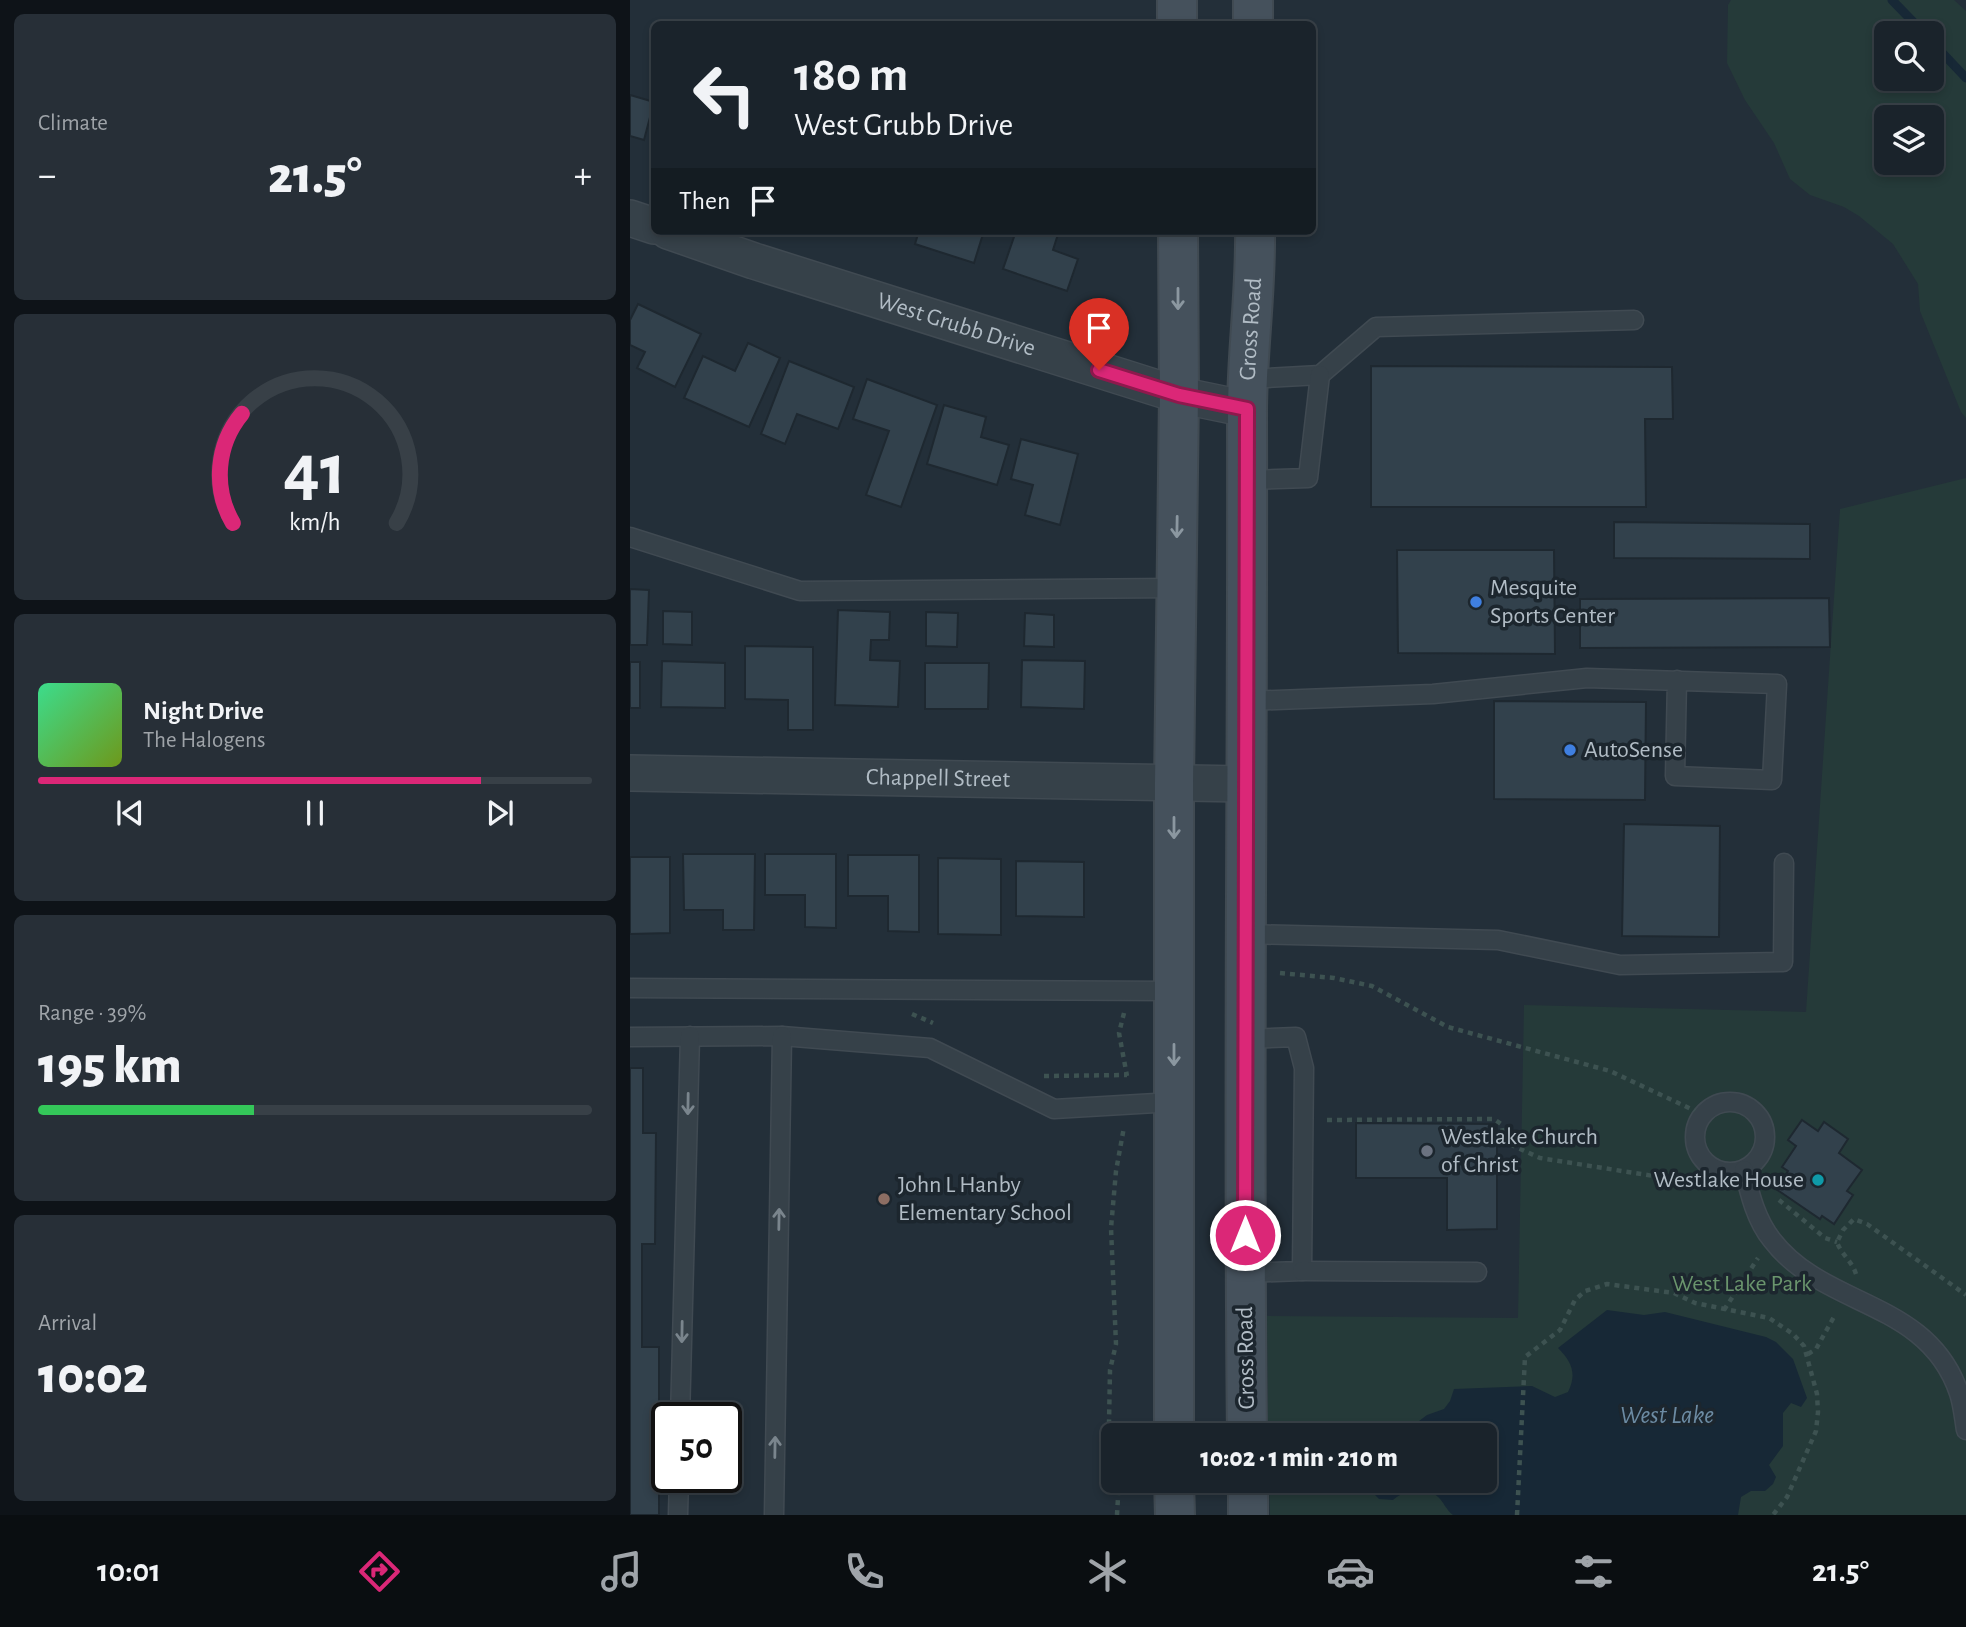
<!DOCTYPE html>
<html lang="en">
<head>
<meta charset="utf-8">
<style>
  :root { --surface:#1a232b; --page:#272f37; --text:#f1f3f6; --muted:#9fa4a9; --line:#384047; --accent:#db2777 }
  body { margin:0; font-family:"Alegreya Sans",sans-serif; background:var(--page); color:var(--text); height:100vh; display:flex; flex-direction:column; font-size:26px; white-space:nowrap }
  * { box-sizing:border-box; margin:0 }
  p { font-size:23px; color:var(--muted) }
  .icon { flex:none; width:38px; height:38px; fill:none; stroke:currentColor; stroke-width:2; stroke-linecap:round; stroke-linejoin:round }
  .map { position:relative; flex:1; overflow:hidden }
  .details { display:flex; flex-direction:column; gap:14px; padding:14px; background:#0e1318; width:630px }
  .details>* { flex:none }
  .banner { position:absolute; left:21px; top:21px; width:665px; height:214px; border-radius:10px; box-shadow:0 4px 10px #0003,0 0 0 2px var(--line); background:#1a232b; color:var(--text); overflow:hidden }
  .fabs { position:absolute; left:1244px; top:21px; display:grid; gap:14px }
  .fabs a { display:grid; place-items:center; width:70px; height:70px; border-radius:10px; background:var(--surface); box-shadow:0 4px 10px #0003,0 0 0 2px var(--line); font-size:35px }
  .speed { position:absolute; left:21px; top:1402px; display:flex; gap:14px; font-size:35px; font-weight:700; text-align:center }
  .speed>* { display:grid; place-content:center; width:91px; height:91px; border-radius:50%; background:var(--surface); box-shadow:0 4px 10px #0003,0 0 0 2px var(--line); line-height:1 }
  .speed .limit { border:4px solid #111; border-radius:10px; background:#fff; color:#111 }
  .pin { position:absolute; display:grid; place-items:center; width:60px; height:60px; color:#fff; margin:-72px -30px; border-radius:50% 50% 50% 0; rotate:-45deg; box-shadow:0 0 7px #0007 }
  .pin .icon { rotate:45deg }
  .me { position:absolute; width:77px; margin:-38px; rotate:0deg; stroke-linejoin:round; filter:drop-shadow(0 0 5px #0008) }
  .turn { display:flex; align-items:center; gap:24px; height:147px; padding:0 28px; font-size:32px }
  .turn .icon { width:91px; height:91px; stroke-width:2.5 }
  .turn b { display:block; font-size:49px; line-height:60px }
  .then { display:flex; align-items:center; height:66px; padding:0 28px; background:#0003; gap:14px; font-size:26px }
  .big { font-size:52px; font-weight:800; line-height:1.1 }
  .details .widget { flex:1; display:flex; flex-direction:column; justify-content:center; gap:10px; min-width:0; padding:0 24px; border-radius:10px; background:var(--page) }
  .details .dial { align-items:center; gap:0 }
  .dial svg { height:182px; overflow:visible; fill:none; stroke:var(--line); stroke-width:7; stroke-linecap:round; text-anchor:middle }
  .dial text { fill:var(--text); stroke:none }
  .song { display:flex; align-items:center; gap:21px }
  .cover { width:84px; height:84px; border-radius:10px; background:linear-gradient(135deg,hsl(150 70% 55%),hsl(80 70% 35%)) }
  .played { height:7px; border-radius:4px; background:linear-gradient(90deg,var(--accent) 80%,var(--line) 80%) }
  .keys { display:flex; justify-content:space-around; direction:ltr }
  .heat { display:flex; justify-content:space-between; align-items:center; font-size:38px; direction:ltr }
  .charge { height:10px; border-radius:5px; background:linear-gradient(90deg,#34c759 39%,var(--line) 0) }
  .trip { position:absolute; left:471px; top:1423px; width:396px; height:70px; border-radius:10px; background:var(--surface); box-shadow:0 4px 10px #0003,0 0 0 2px var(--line); font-weight:800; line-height:70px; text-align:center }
  .dock { display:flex; height:112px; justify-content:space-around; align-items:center; background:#0a0e11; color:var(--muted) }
  .dock .icon { width:49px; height:49px }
  .dock .on { color:var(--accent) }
  .dock b { font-size:32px; color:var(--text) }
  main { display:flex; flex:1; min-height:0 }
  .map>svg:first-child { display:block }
  .green { fill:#253a39; fill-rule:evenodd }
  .water { fill:#172836 }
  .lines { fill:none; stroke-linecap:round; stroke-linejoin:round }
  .stream { stroke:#172836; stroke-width:9 }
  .building { fill:#32414c; stroke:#1e2830; stroke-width:2 }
  .lane-casing { stroke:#404a52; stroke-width:21 }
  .street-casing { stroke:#404a52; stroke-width:38 }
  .secondary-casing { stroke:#404a52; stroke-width:42 }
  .path { stroke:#3d5251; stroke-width:4.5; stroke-dasharray:5 5; stroke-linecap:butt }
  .lane { stroke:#364149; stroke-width:18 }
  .street { stroke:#364149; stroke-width:35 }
  .secondary { stroke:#45515c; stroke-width:38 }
  .oneway { stroke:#8b97a0 }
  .oneway2 { stroke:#7a858d }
  .route-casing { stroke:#8e194d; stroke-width:18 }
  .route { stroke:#db2777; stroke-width:12 }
  .shop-dot { fill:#3f7fe0; stroke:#1c262e; stroke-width:2.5 }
  .worship-dot { fill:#6b7280; stroke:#1c262e; stroke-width:2.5 }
  .culture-dot { fill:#0f9aa8; stroke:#1c262e; stroke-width:2.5 }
  .education-dot { fill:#8d6e63; stroke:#1c262e; stroke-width:2.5 }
  .labels { text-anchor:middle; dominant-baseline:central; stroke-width:7; stroke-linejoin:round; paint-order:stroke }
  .street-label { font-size:24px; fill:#b1bcc5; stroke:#1c262e }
  .poi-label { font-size:24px; fill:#b1bcc5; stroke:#1c262e; text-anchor:start }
  .park-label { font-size:24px; fill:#6a956d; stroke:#1c262e }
  .water-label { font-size:26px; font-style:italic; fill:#6c8ba3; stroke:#1c262e }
</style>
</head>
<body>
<main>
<section class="details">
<div class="widget"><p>Climate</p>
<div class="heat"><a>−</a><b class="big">21.5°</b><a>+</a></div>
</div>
<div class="widget dial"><svg viewBox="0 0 100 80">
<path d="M14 69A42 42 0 1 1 86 69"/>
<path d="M14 69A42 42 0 0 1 18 21" stroke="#db2777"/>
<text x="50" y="56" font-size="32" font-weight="700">41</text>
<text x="50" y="72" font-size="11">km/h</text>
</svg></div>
<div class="widget">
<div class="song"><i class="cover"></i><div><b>Night Drive</b><p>The Halogens</p></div></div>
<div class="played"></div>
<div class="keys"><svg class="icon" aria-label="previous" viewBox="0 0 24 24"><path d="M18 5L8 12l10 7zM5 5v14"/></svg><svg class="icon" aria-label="pause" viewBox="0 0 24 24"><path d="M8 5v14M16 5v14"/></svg><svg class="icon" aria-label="next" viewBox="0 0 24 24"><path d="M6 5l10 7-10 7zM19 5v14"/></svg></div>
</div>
<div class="widget"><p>Range · 39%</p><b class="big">195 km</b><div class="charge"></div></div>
<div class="widget"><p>Arrival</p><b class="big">10:02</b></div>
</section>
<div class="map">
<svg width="1336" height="1515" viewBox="0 0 1336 1515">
  <rect width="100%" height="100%" fill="#232f39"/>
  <g class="green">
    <path d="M1101,0H1324L1336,11V418L1331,412L1290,311L1288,284L1263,244L1229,216L1214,207L1180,195L1160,179L1144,143L1115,100L1097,63L1098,5ZM1256,33H1302V79H1256ZM1256,117H1302V163H1256Z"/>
    <polygon points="1336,478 1336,1515 640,1515 639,1481 854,1480 854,1435 638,1435 637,1316 888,1318 894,1005 1176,1012 1210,509"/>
  </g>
  <path class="water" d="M977,1310L1014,1315L1035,1312L1136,1337L1146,1342L1163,1359L1177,1398L1171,1407L1161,1403L1153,1413V1446L1139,1465L1146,1477L1143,1484L1135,1491H1121L1111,1497L1108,1515H823C816,1510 814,1502 807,1496C794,1485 775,1490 763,1500L749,1499L731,1481L854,1480V1435H719L738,1426L747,1424L757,1432L785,1424L797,1415L814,1409L820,1401L824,1389L902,1386L925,1397L938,1392C947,1374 942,1362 928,1348Z"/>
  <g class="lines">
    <g class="stream">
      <polyline points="1262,0 1294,33"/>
      <polyline points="1302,42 1336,78"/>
    </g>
  </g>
  <g class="building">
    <polygon points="0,95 24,102 14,140 0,136"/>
    <polygon points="289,231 343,231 353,234 344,263 285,244"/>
    <polygon points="386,231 429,231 423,250 448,259 437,291 373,269"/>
    <polygon points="8,304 71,334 45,387 7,368 15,352 0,345 0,320"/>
    <polygon points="118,343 150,358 119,427 54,398 73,356 105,371"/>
    <polygon points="159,361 224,387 208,429 167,414 155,444 131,434"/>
    <polygon points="741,366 1042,367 1043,419 1015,419 1016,507 741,507"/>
    <polygon points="237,379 307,405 271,507 236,495 259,431 223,419"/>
    <polygon points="314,405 356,417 351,437 379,445 367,485 297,464"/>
    <polygon points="391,439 448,454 430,525 395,515 403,485 381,479"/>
    <polygon points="984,522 1180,524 1180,559 984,558"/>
    <polygon points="767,550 924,550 925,654 768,653"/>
    <polygon points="0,589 19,590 17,645 0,645"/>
    <polygon points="1199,598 1200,647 950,648 950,599"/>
    <polygon points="208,610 260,612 259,640 241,640 240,660 270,661 268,707 205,705"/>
    <polygon points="33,611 62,612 62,645 33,644"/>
    <polygon points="296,612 328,613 327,647 296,646"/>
    <polygon points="395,613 424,615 424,647 394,646"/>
    <polygon points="115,646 183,647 183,730 158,730 158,700 115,699"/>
    <polygon points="392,660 455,661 454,709 391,707"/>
    <polygon points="32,661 95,663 95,708 31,707"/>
    <rect x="0" y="662" width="10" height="46"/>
    <polygon points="295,663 359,663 358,709 295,709"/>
    <polygon points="864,701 1016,702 1015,800 864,799"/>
    <polygon points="994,824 1090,826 1089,937 992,936"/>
    <polygon points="53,854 125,854 124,930 93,930 93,910 54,910"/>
    <polygon points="135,854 206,854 206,928 175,927 175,895 135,895"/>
    <polygon points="218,855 289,855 289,932 258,931 258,896 218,896"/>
    <polygon points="0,857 40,857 40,933 0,934"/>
    <polygon points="308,858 371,859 371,935 308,934"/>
    <polygon points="386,861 454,862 454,917 386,916"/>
    <polygon points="0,1068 13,1068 13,1133 26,1133 25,1244 12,1244 12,1347 29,1347 29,1515 0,1515"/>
    <polygon points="1172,1120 1188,1131 1194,1122 1218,1139 1209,1153 1232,1170 1217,1191 1223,1195 1204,1224 1192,1216 1190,1219 1146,1189 1158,1171 1152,1167 1166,1146 1158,1140"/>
    <polygon points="726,1123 867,1124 867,1229 817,1230 817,1178 726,1178"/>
  </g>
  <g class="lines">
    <g class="lane-casing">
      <g id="lane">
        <polyline points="619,379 690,375 746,327 1004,320"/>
        <polyline points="618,480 678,478 690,375"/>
        <polyline points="0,537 170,591 546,588"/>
        <polyline points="618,701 803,694 957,678 1147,684 1142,780 1045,776 1047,680"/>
        <polyline points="615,934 868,940 990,965 1153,962 1154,863"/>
        <polyline points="0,988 544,991"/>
        <polyline points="0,1037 152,1036 300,1048 424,1109 543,1102"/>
        <polyline points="615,1039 666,1037 674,1068 672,1271 615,1273"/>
        <circle cx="1100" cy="1137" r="35"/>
        <path d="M1114,1170C1120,1195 1126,1220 1142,1240C1195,1309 1297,1299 1329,1393C1333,1405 1334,1418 1336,1430"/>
        <polyline points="672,1271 847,1272"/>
        <polyline points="50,1418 60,1036"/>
        <polyline points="48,1515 49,1477"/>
        <polyline points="144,1515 152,1036"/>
      </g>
    </g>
    <g class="street-casing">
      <g id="street">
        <polyline points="0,218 24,226"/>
        <path id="s1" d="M38,231L124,261L549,395L617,409"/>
        <path id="s2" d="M0,773L615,784"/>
      </g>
    </g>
    <g class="secondary-casing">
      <g id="secondary">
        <polyline points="547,0 547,24"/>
        <polyline points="623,0 623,24"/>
        <polyline points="544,1435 544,783 549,395 548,231"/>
        <path id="s3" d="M617,1435C613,1094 618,753 617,412C617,352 626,292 625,231"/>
        <polyline points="544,1480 545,1515"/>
        <polyline points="618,1480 618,1515"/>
      </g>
    </g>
    <g class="path">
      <polyline points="650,973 704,978 742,986 818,1027 980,1071 1074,1115"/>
      <polyline points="494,1013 489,1033 497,1076"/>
      <polyline points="282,1014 303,1023"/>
      <polyline points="414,1076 497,1075"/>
      <polyline points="697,1120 864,1119 871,1124 875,1142 910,1158 1074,1184 1083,1182 1090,1175"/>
      <polyline points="1149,1200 1195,1238 1207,1242"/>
      <path d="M1226,1274C1222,1261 1211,1254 1207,1242L1213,1230L1224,1219L1237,1224L1336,1295"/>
      <polyline points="1094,1310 1128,1258"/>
      <polyline points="1178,1354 1186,1349 1205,1315"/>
      <polyline points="483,1444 479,1424 480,1370 486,1344 481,1228 486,1171 494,1127"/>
      <polyline points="487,1515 489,1480"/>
      <polyline points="887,1515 895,1357 930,1330 945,1300 955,1291 977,1284 1044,1293 1065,1303 1139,1318 1163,1334 1174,1346 1187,1394 1188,1412 1186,1431 1157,1497 1143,1515"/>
    </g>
    <use href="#lane" class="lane"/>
    <use href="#street" class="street"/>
    <use href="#secondary" class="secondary"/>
  </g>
  <defs><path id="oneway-shaft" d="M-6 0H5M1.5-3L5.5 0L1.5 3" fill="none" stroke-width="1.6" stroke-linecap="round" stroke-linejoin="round" transform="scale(1.75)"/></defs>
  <g class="oneway">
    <use href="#oneway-shaft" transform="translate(548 299) rotate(90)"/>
    <use href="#oneway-shaft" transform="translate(547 527) rotate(91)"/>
    <use href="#oneway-shaft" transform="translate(544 828) rotate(90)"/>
    <use href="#oneway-shaft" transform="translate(544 1055) rotate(90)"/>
  </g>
  <g class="oneway2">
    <use href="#oneway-shaft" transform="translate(58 1104) rotate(91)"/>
    <use href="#oneway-shaft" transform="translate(149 1219) rotate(-89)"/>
    <use href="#oneway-shaft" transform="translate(52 1332) rotate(91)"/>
    <use href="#oneway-shaft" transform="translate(145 1447) rotate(-89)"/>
  </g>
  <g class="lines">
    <g class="route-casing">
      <polyline id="route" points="469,370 549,395 617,409 615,1235"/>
    </g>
    <use href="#route" class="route"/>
  </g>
  <g class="shop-dot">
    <circle cx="846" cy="602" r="7"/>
    <circle cx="940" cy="750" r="7"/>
  </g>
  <circle class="worship-dot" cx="797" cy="1151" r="7"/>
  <circle class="culture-dot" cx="1188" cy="1180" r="7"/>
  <circle class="education-dot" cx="254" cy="1199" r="7"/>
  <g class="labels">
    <g class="street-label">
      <text stroke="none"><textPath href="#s1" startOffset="303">West Grubb Drive</textPath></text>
      <text stroke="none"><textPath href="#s3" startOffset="1106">Gross Road</textPath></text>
      <text stroke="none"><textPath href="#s2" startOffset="308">Chappell Street</textPath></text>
      <text transform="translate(616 1358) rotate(-91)">Gross Road</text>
    </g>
    <g class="poi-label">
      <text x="860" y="588">Mesquite<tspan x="860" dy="28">Sports Center</tspan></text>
      <text x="954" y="750">AutoSense</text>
      <text x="811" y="1137">Westlake Church<tspan x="811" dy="28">of Christ</tspan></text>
      <text x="1174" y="1180" text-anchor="end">Westlake House</text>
      <text x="268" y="1185">John L Hanby<tspan x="268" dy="28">Elementary School</tspan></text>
    </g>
    <g class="park-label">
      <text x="1112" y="1284">West Lake Park</text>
    </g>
    <g class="water-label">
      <text x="1037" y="1415">West Lake</text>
    </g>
  </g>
</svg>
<div class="fabs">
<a><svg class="icon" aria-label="search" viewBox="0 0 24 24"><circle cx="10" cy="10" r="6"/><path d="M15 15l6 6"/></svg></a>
<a><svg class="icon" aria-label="layers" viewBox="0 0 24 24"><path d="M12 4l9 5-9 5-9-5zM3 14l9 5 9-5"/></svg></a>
</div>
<div class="speed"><div class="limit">50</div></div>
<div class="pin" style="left:469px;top:370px;background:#d93025"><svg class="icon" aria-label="arrive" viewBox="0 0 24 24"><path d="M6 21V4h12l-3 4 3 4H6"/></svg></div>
<svg class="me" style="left:615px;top:1235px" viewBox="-20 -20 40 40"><circle r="17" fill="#db2777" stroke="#fff" stroke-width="3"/><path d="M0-11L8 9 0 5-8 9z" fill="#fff"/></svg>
<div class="trip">10:02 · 1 min · 210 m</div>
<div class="banner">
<div class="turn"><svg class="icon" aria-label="left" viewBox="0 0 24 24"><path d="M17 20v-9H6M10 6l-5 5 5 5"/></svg><div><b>180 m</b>West Grubb Drive</div></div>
<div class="then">Then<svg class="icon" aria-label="arrive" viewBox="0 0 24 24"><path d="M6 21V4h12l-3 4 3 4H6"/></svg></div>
</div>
</div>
</main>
<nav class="dock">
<b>10:01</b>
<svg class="icon on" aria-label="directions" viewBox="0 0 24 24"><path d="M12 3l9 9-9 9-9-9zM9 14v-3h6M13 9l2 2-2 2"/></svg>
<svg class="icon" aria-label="music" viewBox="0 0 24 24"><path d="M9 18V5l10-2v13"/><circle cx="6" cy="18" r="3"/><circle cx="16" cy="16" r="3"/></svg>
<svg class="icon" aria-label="phone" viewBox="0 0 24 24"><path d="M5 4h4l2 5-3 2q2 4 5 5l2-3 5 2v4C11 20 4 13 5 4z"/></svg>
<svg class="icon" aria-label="climate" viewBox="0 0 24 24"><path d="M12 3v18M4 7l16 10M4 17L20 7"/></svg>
<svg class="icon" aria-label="car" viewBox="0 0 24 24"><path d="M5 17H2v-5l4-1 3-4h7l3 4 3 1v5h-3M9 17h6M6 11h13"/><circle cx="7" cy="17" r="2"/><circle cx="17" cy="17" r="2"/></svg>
<svg class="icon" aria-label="filters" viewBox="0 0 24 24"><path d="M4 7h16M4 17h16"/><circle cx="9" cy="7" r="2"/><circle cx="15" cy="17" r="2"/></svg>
<b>21.5°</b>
</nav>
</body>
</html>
